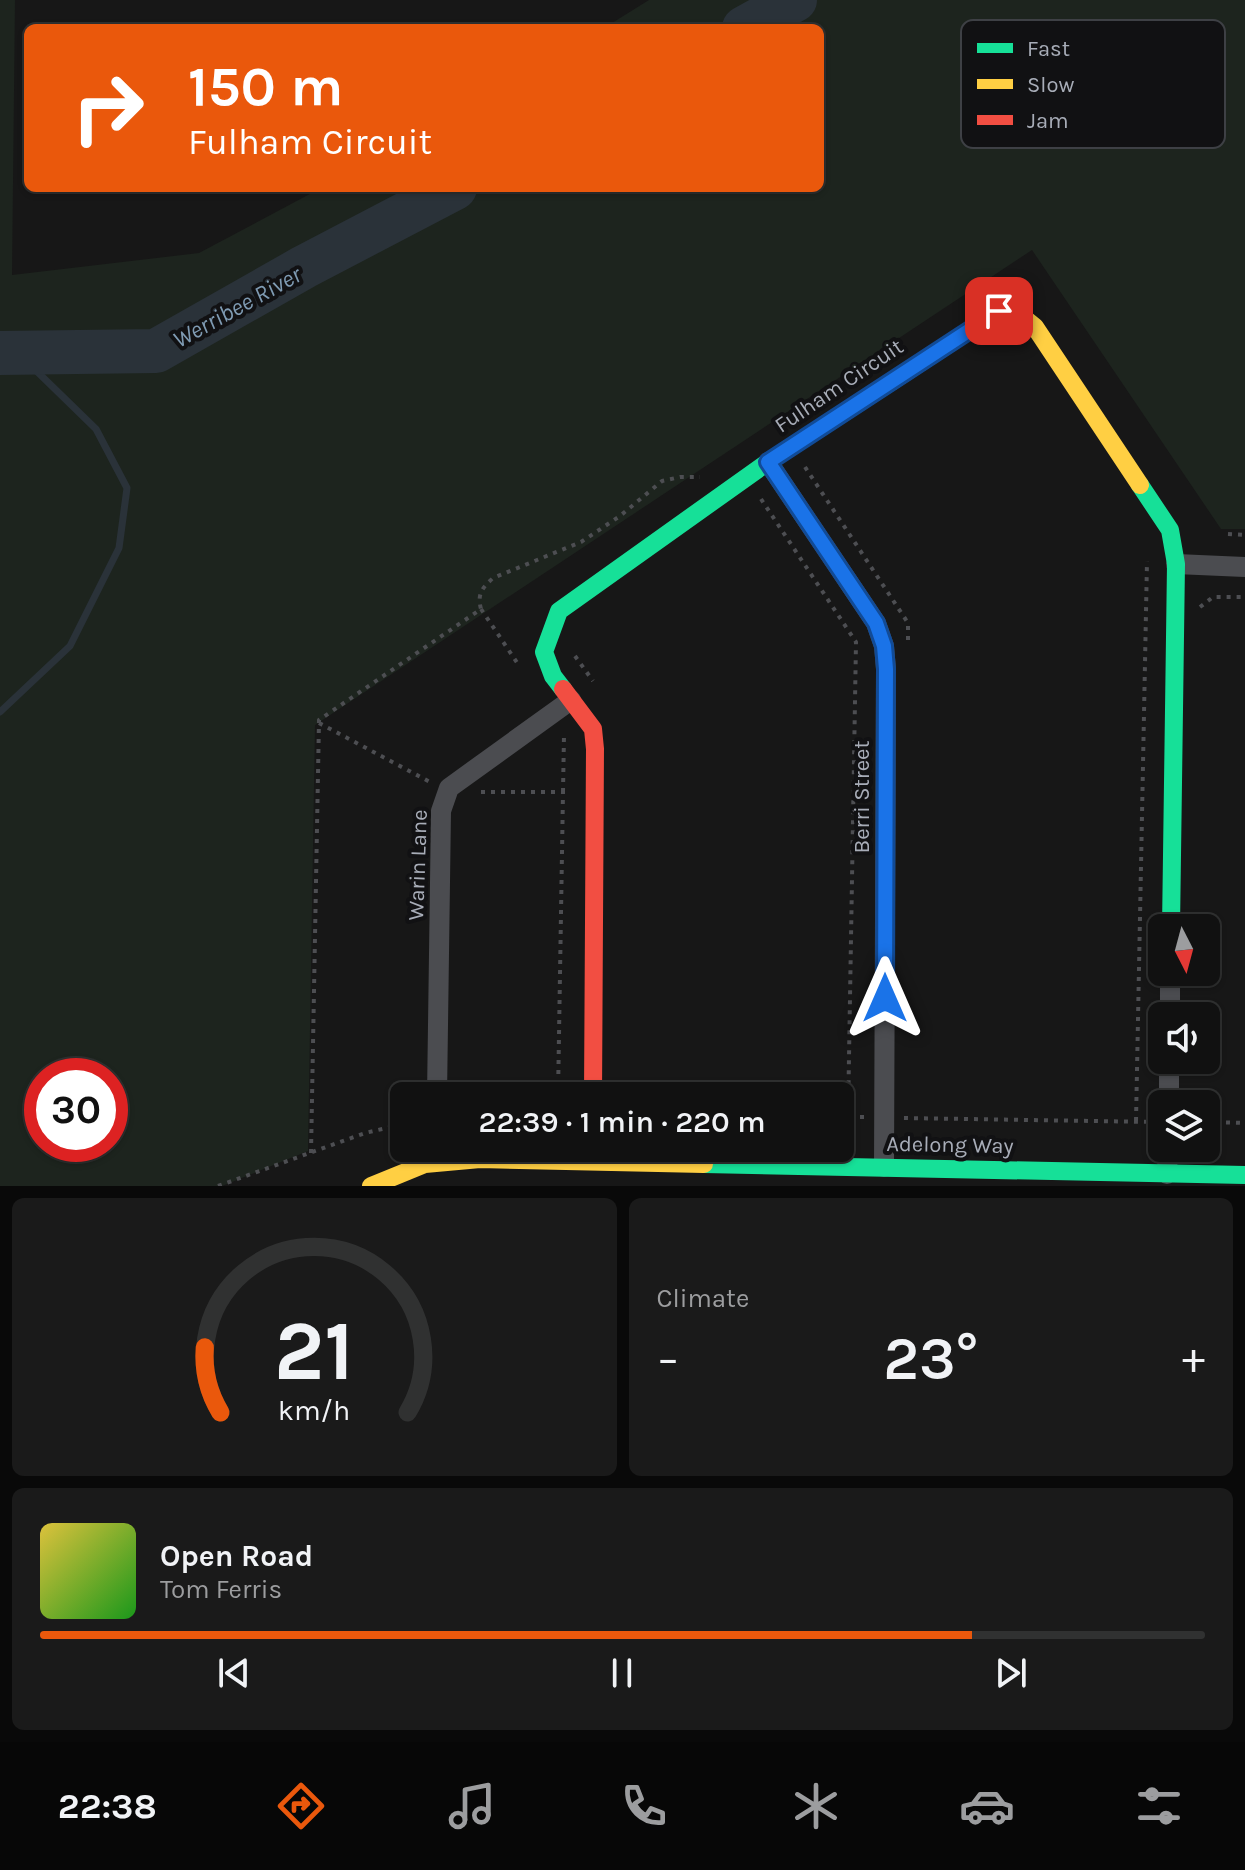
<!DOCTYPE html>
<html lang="en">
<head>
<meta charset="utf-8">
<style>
  :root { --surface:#111; --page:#1a1a1a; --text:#f1f3f6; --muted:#9c9d9f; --line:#303131; --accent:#ea580c }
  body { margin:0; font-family:Karla,sans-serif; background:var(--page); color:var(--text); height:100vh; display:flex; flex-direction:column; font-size:30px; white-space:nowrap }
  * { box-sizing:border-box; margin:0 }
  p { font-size:26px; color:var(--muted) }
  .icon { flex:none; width:44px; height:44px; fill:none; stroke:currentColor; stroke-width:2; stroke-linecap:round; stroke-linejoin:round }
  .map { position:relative; height:1186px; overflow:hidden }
  .sheet { display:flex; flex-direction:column; gap:12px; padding:12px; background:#090909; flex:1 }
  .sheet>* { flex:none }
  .guide { position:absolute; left:24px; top:24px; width:800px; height:168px; border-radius:12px; box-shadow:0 2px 6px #0004,0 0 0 2px var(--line); background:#ea580c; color:#fff; overflow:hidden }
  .needle { width:52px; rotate:174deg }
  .fabs { position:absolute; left:1148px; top:914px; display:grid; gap:16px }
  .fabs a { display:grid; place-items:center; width:72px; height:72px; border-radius:12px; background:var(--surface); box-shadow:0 2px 6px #0004,0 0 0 2px var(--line); font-size:40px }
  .speed { position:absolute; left:24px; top:1058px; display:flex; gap:16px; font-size:40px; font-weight:700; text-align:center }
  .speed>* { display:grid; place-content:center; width:104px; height:104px; border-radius:50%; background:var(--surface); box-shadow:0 2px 6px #0004,0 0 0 2px var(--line); line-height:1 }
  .speed .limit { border:12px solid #d22; background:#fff; color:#111 }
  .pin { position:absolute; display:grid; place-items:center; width:68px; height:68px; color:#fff; margin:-34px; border-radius:16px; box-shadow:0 4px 12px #0006 }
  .me { position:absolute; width:88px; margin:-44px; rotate:0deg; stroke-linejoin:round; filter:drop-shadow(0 0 6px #0008) }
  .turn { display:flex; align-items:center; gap:28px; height:168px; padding:0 32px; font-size:36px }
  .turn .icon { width:104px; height:104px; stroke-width:2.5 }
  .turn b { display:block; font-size:56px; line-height:68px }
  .big { font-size:60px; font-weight:600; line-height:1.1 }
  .sheet .tile { flex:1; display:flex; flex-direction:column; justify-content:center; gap:12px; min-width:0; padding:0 28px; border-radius:12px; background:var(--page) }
  .sheet .dial { align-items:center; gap:0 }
  .dial svg { height:208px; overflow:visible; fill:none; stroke:var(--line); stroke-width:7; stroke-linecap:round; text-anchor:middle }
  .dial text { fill:var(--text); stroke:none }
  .song { display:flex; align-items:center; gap:24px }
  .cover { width:96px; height:96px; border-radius:12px; background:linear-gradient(135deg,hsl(50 70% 55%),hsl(120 70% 35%)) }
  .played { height:8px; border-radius:4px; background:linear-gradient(90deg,var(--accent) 80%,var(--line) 80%) }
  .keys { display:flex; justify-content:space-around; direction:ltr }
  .heat { display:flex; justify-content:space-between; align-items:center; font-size:44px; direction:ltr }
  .sheet .tiles { flex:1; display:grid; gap:12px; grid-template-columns:1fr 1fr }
  .tile:last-child { grid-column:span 2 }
  .trip { position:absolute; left:390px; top:1082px; width:464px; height:80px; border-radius:12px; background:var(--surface); box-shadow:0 2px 6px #0004,0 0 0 2px var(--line); font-weight:600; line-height:80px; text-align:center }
  .dock { display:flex; height:128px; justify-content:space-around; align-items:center; background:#070707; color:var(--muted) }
  .dock .icon { width:56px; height:56px }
  .dock .selected { color:var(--accent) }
  .dock b { font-size:36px; color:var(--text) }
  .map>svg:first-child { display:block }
  .green { fill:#1d241e; fill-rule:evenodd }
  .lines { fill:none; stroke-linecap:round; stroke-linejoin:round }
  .stream { stroke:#2a3239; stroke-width:7 }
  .river { stroke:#2a3239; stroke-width:44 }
  .path { stroke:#4d4e52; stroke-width:4; stroke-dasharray:4 6; stroke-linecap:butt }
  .street { stroke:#4b4c50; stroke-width:20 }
  .fast { stroke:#16e098; stroke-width:18 }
  .slow { stroke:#ffcf43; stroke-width:18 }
  .jam { stroke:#f24e42; stroke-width:18 }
  .route-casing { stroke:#114b97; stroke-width:20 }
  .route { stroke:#1a73e8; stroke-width:14 }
  .labels { text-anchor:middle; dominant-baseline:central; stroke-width:8; stroke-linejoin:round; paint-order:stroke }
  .street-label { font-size:22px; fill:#a8adb8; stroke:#111113 }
  .water-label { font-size:24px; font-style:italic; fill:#7f9bb3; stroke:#111113 }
  .key { fill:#111113; stroke:#3e4045; stroke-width:2 }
  .key-label { font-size:22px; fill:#a8adb8 }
</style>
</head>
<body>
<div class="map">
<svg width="1245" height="1186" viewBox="0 0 1245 1186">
  <rect width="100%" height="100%" fill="#171717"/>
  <path class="green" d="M0,0H15L12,275L199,253L321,188H820V28H604L649,0H1245V529H1221L1032,250L315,725L308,1151L222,1186H0ZM42,1076H110V1144H42Z"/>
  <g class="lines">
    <polyline class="stream" points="0,712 70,646 119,548 127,488 96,429 19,354"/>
    <g class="river">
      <polyline points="744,28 795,0"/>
      <polyline points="0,353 156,351 304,267 455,188"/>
    </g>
    <g class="path">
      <polyline points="805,467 908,623 908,643"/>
      <polyline points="761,499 856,642 848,1117"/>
      <polyline points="1228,534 1245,535"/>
      <polyline points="1200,607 1213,597 1245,597"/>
      <polyline points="481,609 520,667"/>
      <polyline points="575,656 593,681"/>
      <polyline points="319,723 430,782"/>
      <polyline points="481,792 563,792 558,1096"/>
      <polyline points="563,792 564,735"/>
      <polyline points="840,1117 864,1117"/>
      <polyline points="904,1118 1156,1122"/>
      <polyline points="1136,1121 1147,561"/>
      <polyline points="1206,1122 1245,1123"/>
      <path d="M311,1153L319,720L481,609C477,594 482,588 493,578L581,542L620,516L662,481L680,477H700"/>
      <polyline points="218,1186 365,1133 404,1124"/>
    </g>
    <g class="street">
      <polyline points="768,462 876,623 884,646 886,669 884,1167"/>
      <polyline points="1176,564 1245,567"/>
      <polyline points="1170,1016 1170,972"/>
      <polyline points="437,1096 441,811 449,788 571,700"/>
      <polyline points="1169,1104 1169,1060"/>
      <polyline points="1167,1174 1168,1148"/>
    </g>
    <g class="fast">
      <polyline points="1140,485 1170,530 1176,564 1171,928"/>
      <polyline points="563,689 553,676 544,652 559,611 768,462 891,382"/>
      <polyline points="704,1164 1245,1175"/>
    </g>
    <g class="slow">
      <polyline points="891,382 999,311 1013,309 1035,327 1140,485"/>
      <polyline points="371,1186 425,1164 480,1159 704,1164"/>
    </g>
    <polyline class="jam" points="563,689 593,729 595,749 593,1096"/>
  </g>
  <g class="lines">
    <g class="route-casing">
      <polyline id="route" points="885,998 886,669 884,646 876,623 768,462 999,311"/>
    </g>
    <use href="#route" class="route"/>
  </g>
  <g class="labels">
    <g class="street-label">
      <text transform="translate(839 386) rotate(-34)">Fulham Circuit</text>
      <text transform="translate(862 797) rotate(-90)">Berri Street</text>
      <text transform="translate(418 865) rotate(-88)">Warin Lane</text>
      <text transform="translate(950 1145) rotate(1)">Adelong Way</text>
    </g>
    <g class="water-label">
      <text transform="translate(237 307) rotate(-29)">Werribee River</text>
    </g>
  </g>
  <rect x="961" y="20" width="264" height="128" rx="12" class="key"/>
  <rect x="977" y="43" width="36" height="10" fill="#16e098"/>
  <rect x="977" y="79" width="36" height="10" fill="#ffcf43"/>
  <rect x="977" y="115" width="36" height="10" fill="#f24e42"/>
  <g class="key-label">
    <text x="1027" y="56">Fast</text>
    <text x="1027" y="92">Slow</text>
    <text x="1027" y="128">Jam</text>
  </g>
</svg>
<div class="fabs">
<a><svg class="needle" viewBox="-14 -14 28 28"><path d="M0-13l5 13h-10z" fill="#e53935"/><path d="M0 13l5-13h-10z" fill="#9c9d9f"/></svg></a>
<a><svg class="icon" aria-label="sound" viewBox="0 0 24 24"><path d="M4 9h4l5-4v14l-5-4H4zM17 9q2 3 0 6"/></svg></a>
<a><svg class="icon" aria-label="layers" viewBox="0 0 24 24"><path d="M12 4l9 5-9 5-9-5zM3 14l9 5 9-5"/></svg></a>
</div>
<div class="speed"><div class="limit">30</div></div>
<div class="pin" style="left:999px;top:311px;background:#d93025"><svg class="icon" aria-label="arrive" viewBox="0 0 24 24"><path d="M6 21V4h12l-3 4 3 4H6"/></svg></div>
<svg class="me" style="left:885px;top:998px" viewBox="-20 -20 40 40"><path d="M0-17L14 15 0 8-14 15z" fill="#1a73e8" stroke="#fff" stroke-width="4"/></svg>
<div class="trip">22:39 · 1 min · 220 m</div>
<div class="guide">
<div class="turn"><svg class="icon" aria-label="right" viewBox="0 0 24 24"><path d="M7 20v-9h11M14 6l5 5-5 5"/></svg><div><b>150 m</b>Fulham Circuit</div></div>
</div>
</div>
<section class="sheet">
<div class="tiles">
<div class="tile dial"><svg viewBox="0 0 100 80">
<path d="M14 69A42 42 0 1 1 86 69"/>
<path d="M14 69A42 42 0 0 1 8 44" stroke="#ea580c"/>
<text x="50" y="56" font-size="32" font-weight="700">21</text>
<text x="50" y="72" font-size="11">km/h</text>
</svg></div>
<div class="tile"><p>Climate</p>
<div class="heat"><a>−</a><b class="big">23°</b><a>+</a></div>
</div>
<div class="tile">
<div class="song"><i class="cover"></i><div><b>Open Road</b><p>Tom Ferris</p></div></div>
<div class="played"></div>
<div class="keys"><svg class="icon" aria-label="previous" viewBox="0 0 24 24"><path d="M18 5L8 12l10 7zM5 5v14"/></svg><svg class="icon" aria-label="pause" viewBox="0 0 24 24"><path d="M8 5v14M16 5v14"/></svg><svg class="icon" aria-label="next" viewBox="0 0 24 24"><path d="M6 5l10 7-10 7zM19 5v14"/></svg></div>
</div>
</div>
</section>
<nav class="dock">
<b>22:38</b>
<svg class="icon selected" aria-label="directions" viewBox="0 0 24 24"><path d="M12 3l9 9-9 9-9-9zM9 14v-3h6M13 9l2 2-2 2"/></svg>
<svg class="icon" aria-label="music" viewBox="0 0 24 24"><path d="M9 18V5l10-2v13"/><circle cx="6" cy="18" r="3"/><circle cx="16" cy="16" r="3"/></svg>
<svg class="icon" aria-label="phone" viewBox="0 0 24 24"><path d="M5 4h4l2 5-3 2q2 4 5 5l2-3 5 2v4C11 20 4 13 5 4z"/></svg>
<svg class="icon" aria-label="climate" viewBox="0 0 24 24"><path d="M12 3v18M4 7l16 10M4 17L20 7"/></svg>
<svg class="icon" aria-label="car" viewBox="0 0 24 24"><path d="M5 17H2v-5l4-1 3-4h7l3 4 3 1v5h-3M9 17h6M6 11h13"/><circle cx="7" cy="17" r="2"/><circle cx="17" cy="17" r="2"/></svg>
<svg class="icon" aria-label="filters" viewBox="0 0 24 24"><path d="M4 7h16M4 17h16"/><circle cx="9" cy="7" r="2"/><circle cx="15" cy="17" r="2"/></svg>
</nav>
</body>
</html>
